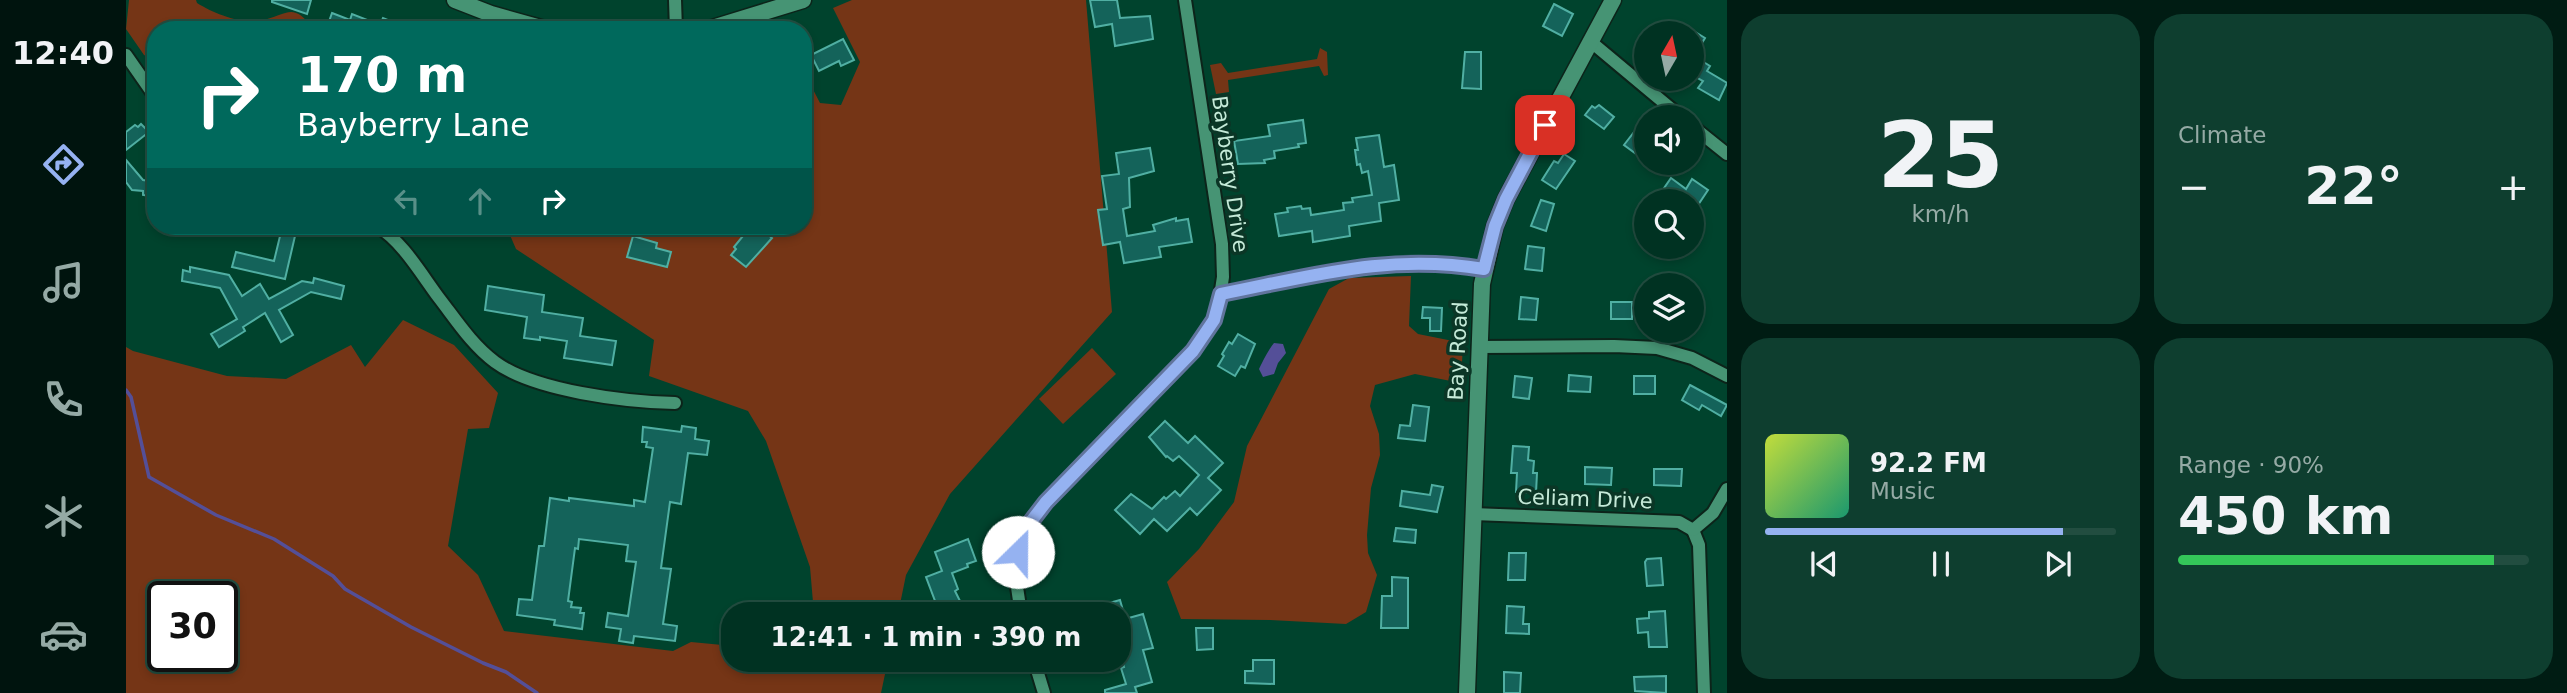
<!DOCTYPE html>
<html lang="en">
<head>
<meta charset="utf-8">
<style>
  :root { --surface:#003222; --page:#0e3e2f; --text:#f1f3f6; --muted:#95aaa5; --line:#224d40; --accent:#95b2f1 }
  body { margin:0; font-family:"DejaVu Sans",sans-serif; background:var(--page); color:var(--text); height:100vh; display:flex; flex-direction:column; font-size:26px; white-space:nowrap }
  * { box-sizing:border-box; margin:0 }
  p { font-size:23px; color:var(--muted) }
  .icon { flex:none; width:38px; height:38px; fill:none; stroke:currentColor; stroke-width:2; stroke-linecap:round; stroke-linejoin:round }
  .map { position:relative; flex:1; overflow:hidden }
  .side { display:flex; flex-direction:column; gap:14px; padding:14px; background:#001c13; width:840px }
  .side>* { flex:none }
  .top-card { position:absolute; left:21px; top:21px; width:665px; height:214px; border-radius:28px; box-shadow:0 4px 10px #0003,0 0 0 2px var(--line); background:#00695c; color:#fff; overflow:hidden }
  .needle { width:46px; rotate:9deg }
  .controls { position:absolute; left:1508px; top:21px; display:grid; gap:14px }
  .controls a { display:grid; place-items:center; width:70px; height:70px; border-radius:50%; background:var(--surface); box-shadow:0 4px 10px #0003,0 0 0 2px var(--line); font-size:35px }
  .speed { position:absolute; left:21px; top:581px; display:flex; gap:14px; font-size:35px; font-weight:700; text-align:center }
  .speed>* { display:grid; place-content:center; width:91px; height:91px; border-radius:50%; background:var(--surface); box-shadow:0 4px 10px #0003,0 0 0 2px var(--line); line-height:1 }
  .speed .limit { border:4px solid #111; border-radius:10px; background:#fff; color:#111 }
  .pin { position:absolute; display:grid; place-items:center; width:60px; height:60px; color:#fff; margin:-30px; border-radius:14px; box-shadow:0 4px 10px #0006 }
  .me { position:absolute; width:77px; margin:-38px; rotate:23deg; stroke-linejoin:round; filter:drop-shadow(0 0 5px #0008) }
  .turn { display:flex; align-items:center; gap:24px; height:147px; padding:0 35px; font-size:32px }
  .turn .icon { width:91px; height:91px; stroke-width:2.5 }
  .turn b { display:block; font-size:49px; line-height:60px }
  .lanes { display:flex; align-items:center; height:66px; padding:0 35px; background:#0003; justify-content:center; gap:35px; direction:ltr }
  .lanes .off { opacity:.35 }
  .big { font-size:52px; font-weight:700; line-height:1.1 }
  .side .card { flex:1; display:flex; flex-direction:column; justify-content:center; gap:10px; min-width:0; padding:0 24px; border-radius:28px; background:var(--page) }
  .side .dial { align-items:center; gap:0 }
  .dial b { font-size:91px; line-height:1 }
  .song { display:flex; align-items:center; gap:21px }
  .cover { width:84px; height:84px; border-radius:10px; background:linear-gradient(135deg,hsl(70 70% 55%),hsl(160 70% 35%)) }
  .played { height:7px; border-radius:4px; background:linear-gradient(90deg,var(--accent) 85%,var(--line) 85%) }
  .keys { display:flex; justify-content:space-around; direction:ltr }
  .heat { display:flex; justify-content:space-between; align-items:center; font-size:38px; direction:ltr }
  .charge { height:10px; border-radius:5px; background:linear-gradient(90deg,#34c759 90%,var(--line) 0) }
  .side .tiles { flex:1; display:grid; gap:14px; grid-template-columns:repeat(2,1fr) }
  .trip { position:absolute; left:595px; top:602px; width:410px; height:70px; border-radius:28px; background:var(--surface); box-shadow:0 4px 10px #0003,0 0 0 2px var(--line); font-weight:700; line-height:70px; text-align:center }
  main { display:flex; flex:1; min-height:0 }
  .dock { display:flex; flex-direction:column; width:126px; justify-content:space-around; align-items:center; background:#00140e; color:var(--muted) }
  .dock .icon { width:49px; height:49px }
  .dock .selected { color:var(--accent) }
  .dock b { font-size:32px; color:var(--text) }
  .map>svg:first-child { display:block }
  .green { fill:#753516; fill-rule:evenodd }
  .water { fill:#544f98 }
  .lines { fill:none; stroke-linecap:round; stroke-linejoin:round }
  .stream { stroke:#544f98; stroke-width:3.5 }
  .building { fill:#14635a; stroke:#50afa3; stroke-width:2 }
  .minor-casing { stroke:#0c241a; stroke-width:16 }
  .secondary-casing { stroke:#0c241a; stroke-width:19 }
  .minor { stroke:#469474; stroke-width:12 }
  .secondary { stroke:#469474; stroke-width:16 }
  .route-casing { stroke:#61749d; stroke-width:18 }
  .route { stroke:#95b2f1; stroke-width:12 }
  .labels { text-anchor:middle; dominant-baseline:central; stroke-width:7; stroke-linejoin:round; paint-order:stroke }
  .street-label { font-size:21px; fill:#c5ead8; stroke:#0b3626 }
</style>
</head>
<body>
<main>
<nav class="dock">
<b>12:40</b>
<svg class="icon selected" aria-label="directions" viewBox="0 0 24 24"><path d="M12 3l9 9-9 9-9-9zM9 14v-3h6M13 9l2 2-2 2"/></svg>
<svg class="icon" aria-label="music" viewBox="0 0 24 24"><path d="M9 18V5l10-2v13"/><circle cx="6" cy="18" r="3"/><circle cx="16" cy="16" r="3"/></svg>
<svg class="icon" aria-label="phone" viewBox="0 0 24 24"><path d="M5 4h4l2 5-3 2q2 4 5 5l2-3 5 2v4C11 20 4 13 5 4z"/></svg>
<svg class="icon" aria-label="climate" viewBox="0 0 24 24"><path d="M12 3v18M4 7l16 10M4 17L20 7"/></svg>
<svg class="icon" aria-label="car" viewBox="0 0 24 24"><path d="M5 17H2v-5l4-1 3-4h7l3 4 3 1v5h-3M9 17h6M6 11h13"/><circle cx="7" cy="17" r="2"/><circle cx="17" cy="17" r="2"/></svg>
</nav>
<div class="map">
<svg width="1601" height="693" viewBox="0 0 1601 693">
  <rect width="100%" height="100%" fill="#00432d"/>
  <g class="green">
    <path d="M3,0H70L71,3C87,13 114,24 133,21C163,15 166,0 188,30H30V61L18,55L0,29Z"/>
    <polygon points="726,0 960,0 986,312 824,494 780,575 772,614 688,614 684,567 640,441 622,411 523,376 528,340 390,249 380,226 677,226 677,70 694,103 715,105 734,62 707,8"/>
    <polygon points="1194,48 1201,52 1202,75 1198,76 1193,66 1102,80 1103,92 1090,94 1084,65 1095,63 1102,73 1191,59"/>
    <polygon points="1285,276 1283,326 1292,334 1337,343 1335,383 1289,374 1249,385 1244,406 1253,434 1254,455 1245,488 1241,535 1242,553 1251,575 1240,612 1220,624 1144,620 1055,619 1041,582 1073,549 1108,502 1121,446 1203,289 1223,278"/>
    <path d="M277,320L328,345L372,393L363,428L342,429L322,546L352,575L378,631L547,651L565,642L607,646V660H762L755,693H0V347L7,351L101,376L160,379L225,345L239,367ZM37,597H96V656H37Z"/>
    <polygon points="966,348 990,374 937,424 913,399"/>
  </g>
  <path class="water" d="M1148,343L1157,344L1160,353L1152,363L1148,374L1137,377L1133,369C1138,359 1141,352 1148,343Z"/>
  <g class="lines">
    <polyline class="stream" points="0,390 5,397 23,477 90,515 148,539 207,576 219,589 285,627 357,663 380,672 411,693"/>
  </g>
  <g class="building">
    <polygon points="146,0 185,0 181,14 146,2"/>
    <polygon points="964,0 991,0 994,18 1024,16 1027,39 989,46 986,24 969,27"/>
    <polygon points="1428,4 1447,14 1436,36 1417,26"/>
    <polygon points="206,13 224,20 226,14 254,25 257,18 284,29 200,30"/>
    <polygon points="1566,30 1579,38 1568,56 1584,66 1581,71 1601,83 1593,100 1572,88 1577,81 1566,75"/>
    <polygon points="717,39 728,60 715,66 713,61 693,71 685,55"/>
    <polygon points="1339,52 1355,52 1355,89 1336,88"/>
    <polygon points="1473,105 1488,117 1478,129 1459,115 1466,106 1469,108"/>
    <polygon points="1177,120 1180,143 1172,144 1173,147 1148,151 1149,158 1138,160 1139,163 1112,164 1108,141 1144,136 1142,125"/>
    <polygon points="15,124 23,132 0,150 0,132 9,125 12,127"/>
    <polygon points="1508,132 1521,141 1521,162 1498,145"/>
    <polygon points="1253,135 1258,167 1268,165 1273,200 1253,203 1255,221 1223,226 1224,236 1187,242 1186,231 1153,236 1149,214 1162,212 1161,208 1175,206 1176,209 1184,208 1185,215 1218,210 1217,203 1227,202 1226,198 1246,195 1242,171 1236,173 1234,164 1231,165 1229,150 1232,150 1230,138"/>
    <polygon points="1024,148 1028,171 1003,178 1004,207 997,209 1001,236 1029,231 1027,225 1050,218 1050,221 1062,219 1066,242 1033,247 1035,257 998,263 994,242 977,245 972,210 981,209 976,176 993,174 990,153"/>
    <polygon points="1438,154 1449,161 1430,189 1416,180 1428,161 1432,163"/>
    <polygon points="0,160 17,180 30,182 30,197 17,195 17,191 6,190 0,182"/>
    <polygon points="1545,178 1560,189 1566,179 1582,190 1572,205 1559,196 1557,199 1549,194 1546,199 1536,191"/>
    <polygon points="1415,200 1428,204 1420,231 1405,226"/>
    <polygon points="625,226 631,226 646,238 620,267 605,255 610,249 608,247"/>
    <polygon points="155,232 169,236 159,279 106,267 110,252 148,261"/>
    <polygon points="507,236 531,243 530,248 545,252 541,267 501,257"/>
    <polygon points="1402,246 1418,248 1416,271 1399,269"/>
    <polygon points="64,267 103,275 116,296 134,284 143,299 176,281 187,283 188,278 218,286 215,299 185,292 153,310 167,335 155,342 139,313 117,327 119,331 93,347 85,334 111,319 94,288 56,281 57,270 64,272"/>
    <polygon points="362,286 418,295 416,312 457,318 454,336 490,341 486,365 438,358 441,341 414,337 414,340 398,338 401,317 359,310"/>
    <polygon points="1395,297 1412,299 1410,320 1393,319"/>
    <rect x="1485" y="302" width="21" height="17"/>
    <polygon points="1297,307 1316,308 1315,331 1304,331 1304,318 1296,318"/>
    <polygon points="1112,334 1129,344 1119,368 1115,366 1109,376 1092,366 1098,356 1096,354 1103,342 1106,344"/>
    <polygon points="1443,375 1465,377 1464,392 1442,391"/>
    <polygon points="1389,376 1406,378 1403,399 1387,397"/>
    <rect x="1508" y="376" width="21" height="18"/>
    <polygon points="1564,385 1601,405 1595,416 1576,405 1573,410 1556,400"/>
    <polygon points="1287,405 1303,407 1299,441 1272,438 1274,425 1284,426"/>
    <polygon points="1039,421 1062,443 1069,436 1097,463 1082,478 1095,490 1071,515 1064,508 1041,531 1028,519 1014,534 989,510 1005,494 1026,509 1038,497 1040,499 1049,491 1054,496 1073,475 1053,456 1047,461 1041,456 1040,457 1023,437"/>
    <polygon points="556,426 570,428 569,439 583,441 581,455 562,453 555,504 544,502 535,568 545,569 537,624 551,626 549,641 508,636 507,643 493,641 495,629 480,627 482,613 502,616 510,562 500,561 502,545 453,539 452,549 449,548 442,601 446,602 445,607 455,608 454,613 458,613 456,629 428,625 429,620 391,615 393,599 406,600 413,546 418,546 424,498 443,501 443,498 508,506 508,500 519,502 527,448 520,447 521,442 516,442 517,427 555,432"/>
    <polygon points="1387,446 1403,447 1402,460 1408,461 1407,473 1411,473 1410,493 1390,492 1391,473 1385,473"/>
    <polygon points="1459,467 1486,468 1485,485 1459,484"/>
    <polygon points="1528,469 1556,469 1555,486 1528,485"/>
    <polygon points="1306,485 1317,487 1311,512 1274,506 1276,491 1304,495"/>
    <polygon points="1270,528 1290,530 1289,543 1268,541"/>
    <polygon points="842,539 850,561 841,564 842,567 826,573 832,589 829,591 834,601 827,604 831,614 814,614 800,577 816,571 809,552"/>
    <polygon points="1383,553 1400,553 1399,580 1382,580"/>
    <polygon points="1535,558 1537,585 1521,586 1519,562 1521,559"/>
    <polygon points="1266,577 1282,578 1282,628 1255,628 1256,596 1266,596"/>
    <polygon points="994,600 998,614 954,614 954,611"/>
    <polygon points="1381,606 1398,607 1397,624 1403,624 1403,634 1380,633"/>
    <polygon points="1539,611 1541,647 1523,647 1522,632 1512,633 1511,619 1523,618 1523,612"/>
    <polygon points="1017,614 1027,648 1017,650 1026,682 1009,687 1011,693 979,693 979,690 1000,684 995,668 998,667 995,655 1001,653 992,621"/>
    <polygon points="1070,628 1087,628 1087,649 1071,650"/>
    <polygon points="1127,660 1148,660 1148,684 1119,683 1119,671 1127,671"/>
    <polygon points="1378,672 1395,673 1394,693 1378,693"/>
    <polygon points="1540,676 1540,693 1509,691 1508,677"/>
  </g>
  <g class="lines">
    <g class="minor-casing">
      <g id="minor">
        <polyline points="549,0 550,30"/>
        <polyline points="1464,41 1555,117"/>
        <polyline points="0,55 30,98"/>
        <polyline points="1566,126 1601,154"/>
        <path d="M251,226C277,242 295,274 313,298C330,320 346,345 369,362C408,391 500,402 549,403"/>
        <path d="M1095,294C1187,275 1263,253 1358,269"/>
        <polyline points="1352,347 1488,346 1531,348 1566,358 1601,376"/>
        <polyline points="1347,514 1553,522 1567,530"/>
        <polyline points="1567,530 1573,545 1578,693"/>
        <polyline points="1567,530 1587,513 1601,489"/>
        <polyline points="895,614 891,587 891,557 900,528 928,494 1072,345 1088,320 1093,303 1097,277 1096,244 1059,0"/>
        <polyline points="908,660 918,693"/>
      </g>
    </g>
    <g class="secondary-casing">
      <g id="secondary">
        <polyline points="329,0 365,14 422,30"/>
        <polyline points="580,30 677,0"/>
        <polyline points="1341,693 1356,284 1369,226 1380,199 1487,0"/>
      </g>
    </g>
    <use href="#minor" class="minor"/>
    <use href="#secondary" class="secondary"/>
  </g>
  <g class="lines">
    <g class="route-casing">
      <path id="route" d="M892,552L900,528L920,502L1067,351L1088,320L1095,294C1187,276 1263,253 1358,269L1369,226L1380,199L1419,125"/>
    </g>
    <use href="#route" class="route"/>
  </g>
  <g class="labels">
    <g class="street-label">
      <text transform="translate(1104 174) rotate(82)">Bayberry Drive</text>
      <text transform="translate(1332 351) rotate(-87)">Bay Road</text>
      <text transform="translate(1459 499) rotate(2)">Celiam Drive</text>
    </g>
  </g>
</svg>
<div class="controls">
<a><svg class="needle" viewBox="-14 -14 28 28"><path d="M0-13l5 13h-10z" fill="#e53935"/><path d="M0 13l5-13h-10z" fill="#95aaa5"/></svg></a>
<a><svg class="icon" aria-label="sound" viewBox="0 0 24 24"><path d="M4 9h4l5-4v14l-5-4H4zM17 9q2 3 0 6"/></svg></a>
<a><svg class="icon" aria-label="search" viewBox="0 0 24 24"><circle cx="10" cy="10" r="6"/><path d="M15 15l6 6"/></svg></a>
<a><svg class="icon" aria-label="layers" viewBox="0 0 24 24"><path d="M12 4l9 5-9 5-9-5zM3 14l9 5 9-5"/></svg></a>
</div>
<div class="speed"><div class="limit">30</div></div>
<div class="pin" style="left:1419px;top:125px;background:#d93025"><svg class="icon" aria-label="arrive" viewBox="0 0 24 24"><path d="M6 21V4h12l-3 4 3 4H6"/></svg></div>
<svg class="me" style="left:892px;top:552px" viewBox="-20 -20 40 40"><circle r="19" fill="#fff"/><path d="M0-13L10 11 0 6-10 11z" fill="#95b2f1"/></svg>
<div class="trip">12:41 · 1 min · 390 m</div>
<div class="top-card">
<div class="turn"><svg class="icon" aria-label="right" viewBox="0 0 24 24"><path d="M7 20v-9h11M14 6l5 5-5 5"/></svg><div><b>170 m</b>Bayberry Lane</div></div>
<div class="lanes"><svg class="icon off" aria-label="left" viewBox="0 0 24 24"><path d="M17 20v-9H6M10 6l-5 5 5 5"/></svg><svg class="icon off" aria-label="ahead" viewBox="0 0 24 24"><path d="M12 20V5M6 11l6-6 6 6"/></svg><svg class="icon" aria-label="right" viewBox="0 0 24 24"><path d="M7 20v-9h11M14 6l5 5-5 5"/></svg></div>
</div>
</div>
<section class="side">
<div class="tiles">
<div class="card dial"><b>25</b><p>km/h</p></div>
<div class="card"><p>Climate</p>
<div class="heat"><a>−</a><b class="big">22°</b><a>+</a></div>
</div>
<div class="card">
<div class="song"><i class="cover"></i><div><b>92.2 FM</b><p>Music</p></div></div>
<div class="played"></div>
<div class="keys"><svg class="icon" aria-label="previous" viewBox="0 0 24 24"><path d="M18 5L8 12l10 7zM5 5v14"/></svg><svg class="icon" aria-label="pause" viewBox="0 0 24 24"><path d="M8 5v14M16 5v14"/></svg><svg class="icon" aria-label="next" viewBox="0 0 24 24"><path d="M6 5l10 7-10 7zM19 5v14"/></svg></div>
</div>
<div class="card"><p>Range · 90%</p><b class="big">450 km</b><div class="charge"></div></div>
</div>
</section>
</main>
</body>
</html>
